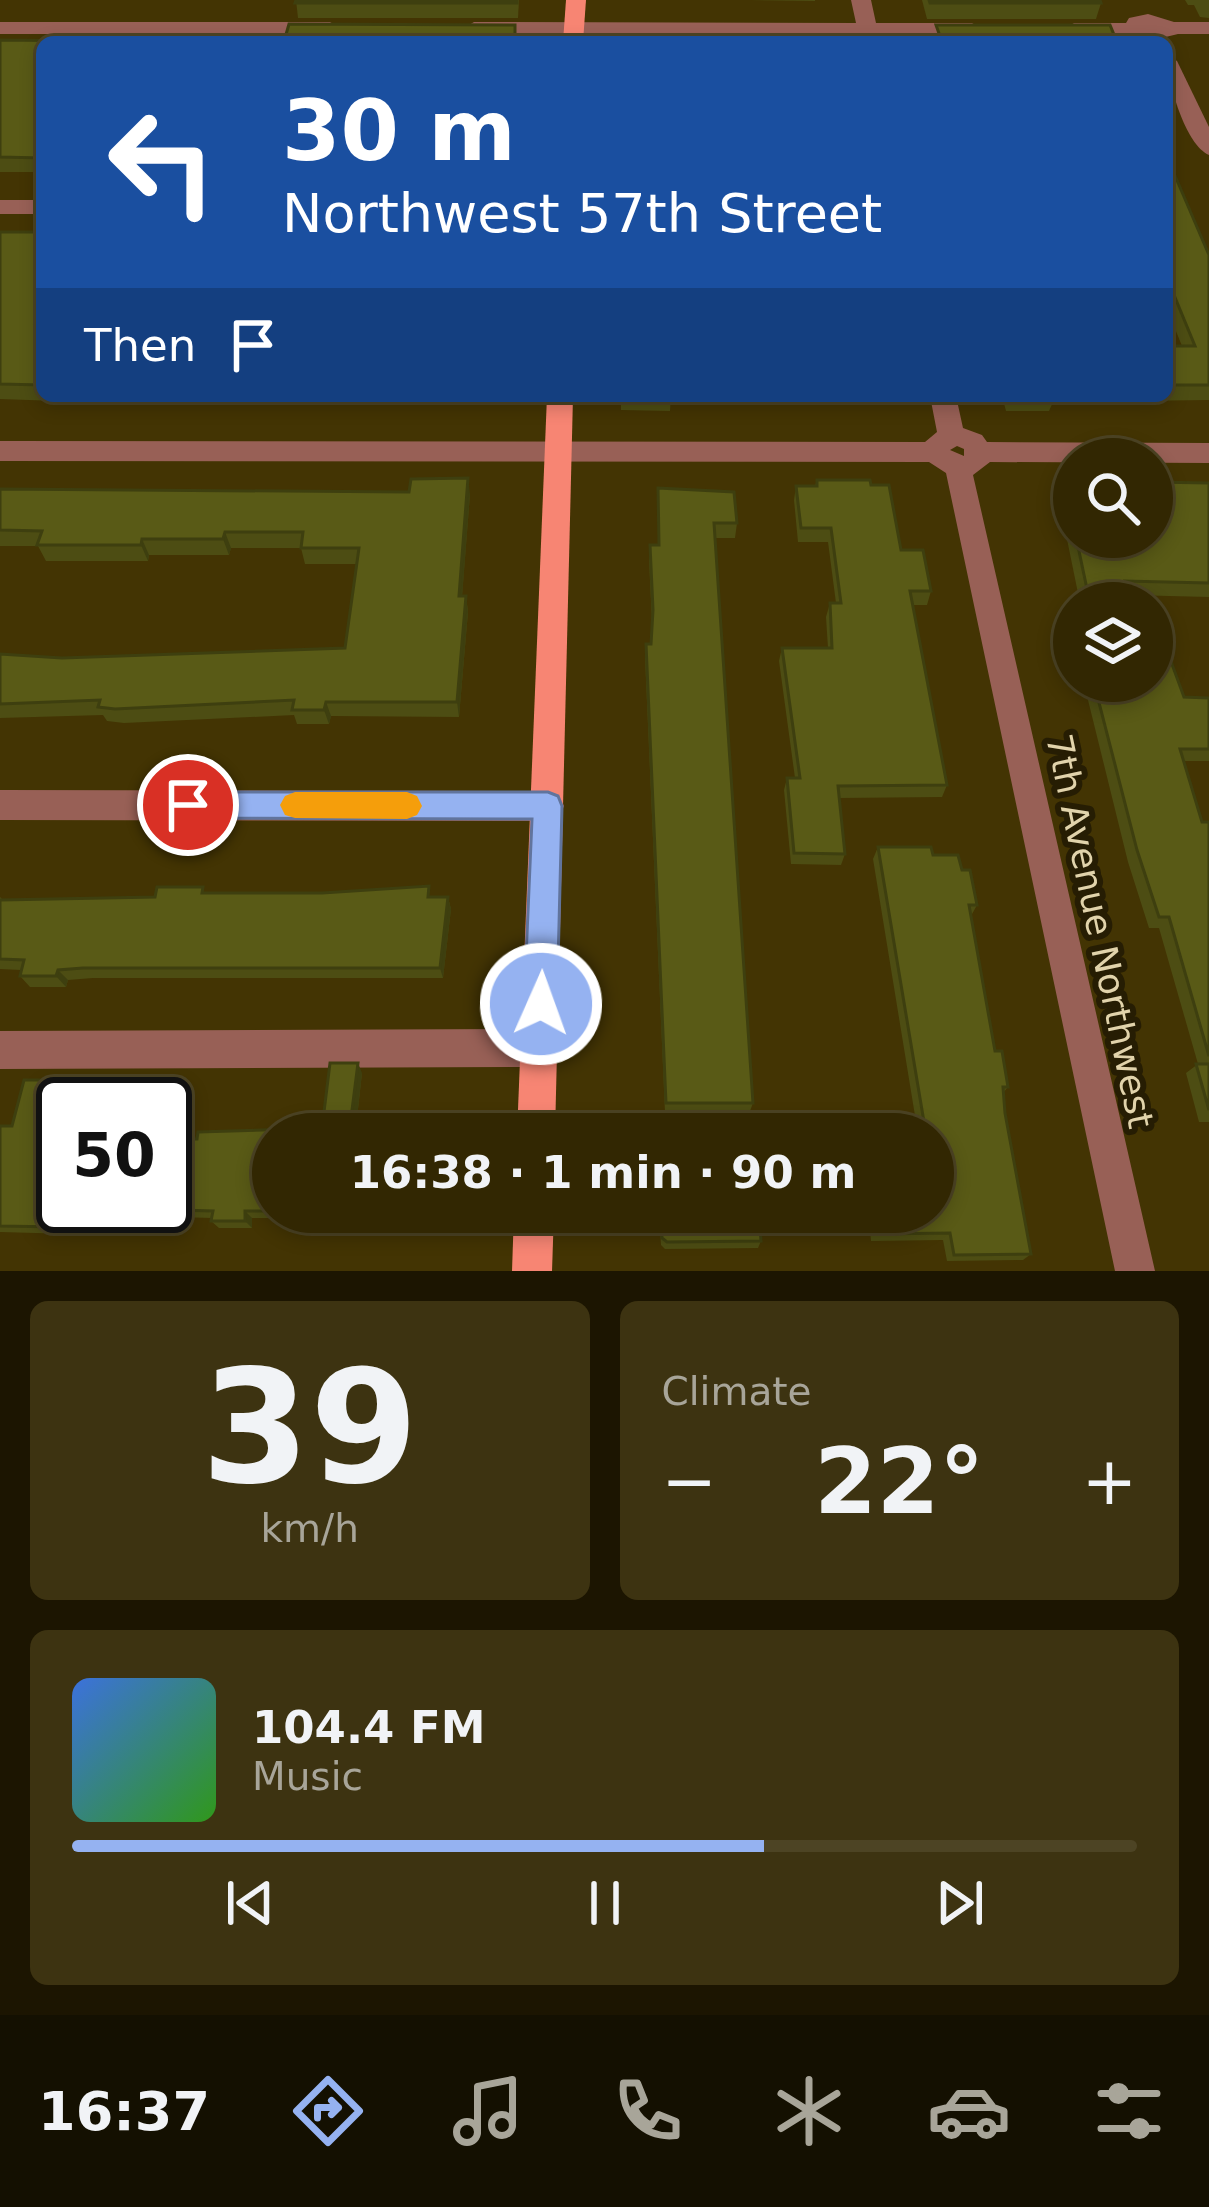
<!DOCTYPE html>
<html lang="en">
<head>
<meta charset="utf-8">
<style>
  :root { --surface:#322702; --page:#3d3311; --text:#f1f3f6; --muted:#a8a599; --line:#4d4424; --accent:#95b2f1 }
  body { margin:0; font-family:"DejaVu Sans",sans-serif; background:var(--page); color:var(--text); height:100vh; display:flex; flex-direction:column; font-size:45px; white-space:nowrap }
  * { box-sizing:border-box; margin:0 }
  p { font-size:39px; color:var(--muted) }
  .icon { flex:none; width:66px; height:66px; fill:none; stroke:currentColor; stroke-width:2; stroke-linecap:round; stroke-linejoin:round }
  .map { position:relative; height:1271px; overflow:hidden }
  .panel { display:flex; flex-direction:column; gap:30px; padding:30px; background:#1c1501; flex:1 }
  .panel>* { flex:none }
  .hud { position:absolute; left:36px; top:36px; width:1137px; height:366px; border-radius:18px; box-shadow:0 6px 18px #0003,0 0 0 3px var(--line); background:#1a4fa0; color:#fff; overflow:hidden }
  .tools { position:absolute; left:1053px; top:438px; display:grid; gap:24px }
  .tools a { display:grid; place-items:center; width:120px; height:120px; border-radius:50%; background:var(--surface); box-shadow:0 6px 18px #0003,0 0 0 3px var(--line); font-size:60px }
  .speed { position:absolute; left:36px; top:1077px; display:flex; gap:24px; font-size:60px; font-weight:700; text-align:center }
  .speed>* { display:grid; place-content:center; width:156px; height:156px; border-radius:50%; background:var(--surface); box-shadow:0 6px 18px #0003,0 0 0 3px var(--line); line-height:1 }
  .speed .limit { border:6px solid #111; border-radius:18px; background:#fff; color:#111 }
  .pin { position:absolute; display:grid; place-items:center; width:102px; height:102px; color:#fff; margin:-51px; border:6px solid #fff; border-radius:50%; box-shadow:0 3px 12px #0007 }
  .me { position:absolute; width:132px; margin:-66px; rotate:2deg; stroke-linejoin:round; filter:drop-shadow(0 0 9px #0008) }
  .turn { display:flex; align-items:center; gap:42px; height:252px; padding:0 48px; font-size:54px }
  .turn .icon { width:156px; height:156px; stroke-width:2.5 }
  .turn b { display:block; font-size:84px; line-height:102px }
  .then { display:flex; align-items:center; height:114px; padding:0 48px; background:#0003; gap:24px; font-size:45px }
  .big { font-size:90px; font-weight:600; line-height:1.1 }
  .panel .card { flex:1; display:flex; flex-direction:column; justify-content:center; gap:18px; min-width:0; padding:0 42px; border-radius:18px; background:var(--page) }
  .panel .dial { align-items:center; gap:0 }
  .dial b { font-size:156px; line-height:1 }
  .song { display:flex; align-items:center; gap:36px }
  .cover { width:144px; height:144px; border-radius:18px; background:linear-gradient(135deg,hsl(220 70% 55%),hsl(110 70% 35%)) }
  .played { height:12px; border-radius:6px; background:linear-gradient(90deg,var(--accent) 65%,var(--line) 65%) }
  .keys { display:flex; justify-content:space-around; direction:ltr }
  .heat { display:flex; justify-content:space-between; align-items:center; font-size:66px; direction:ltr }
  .panel .tiles { flex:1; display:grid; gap:30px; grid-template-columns:1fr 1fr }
  .card:last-child { grid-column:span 2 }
  .trip { position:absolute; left:252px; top:1113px; width:702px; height:120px; border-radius:60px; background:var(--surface); box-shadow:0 6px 18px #0003,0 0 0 3px var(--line); font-weight:600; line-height:120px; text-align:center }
  .dock { display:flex; height:192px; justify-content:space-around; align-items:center; background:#141001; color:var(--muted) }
  .dock .icon { width:84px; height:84px }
  .dock .selected { color:var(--accent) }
  .dock b { font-size:54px; color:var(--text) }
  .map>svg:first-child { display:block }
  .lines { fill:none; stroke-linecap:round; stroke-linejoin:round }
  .minor { fill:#986056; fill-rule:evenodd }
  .major { fill:#f78573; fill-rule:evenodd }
  .wall { fill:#4d4d13 }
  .shaded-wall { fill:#3e3f0f }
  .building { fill:#595a16; stroke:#3e3f0f; stroke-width:3 }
  .route { fill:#95b2f1; stroke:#61749d; stroke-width:3 }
  .slow { fill:#f59e0b }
  .labels { text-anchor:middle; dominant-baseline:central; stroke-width:12; stroke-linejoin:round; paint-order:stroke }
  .street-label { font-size:36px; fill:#e1d3ab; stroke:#261d03 }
</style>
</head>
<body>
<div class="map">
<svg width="1209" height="1271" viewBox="0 0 1209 1271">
  <rect width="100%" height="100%" fill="#433403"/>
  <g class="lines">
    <g class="minor">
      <polygon points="851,0 871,0 876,23 972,23 982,29 972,35 878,35 880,42 860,42 859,35 474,34 464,28 474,22 856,23"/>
      <polygon points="1148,14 1174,22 1209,22 1209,34 1178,34 1145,42 1129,35 1074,35 1064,29 1074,23 1126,23 1129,18"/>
      <polygon points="0,22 330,22 340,28 330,34 0,34"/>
      <path d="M1167,55L1177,61L1209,127V155C1185,145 1167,81 1167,55Z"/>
      <rect x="0" y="200" width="42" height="14"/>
      <path d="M930,396H956L963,428L982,435L987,442L1209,443V463L990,462L973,475L1155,1271H1115L946,473L929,462L0,461V441L925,442L937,432ZM957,446L964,449V456L950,450Z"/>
      <polygon points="0,790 548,791 560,796 564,806 560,816 548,821 0,820"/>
      <polygon points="539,1029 552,1035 558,1048 552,1061 539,1067 0,1069 0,1031"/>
    </g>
    <g class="major">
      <polygon points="566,0 586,0 583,42 563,42"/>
      <polygon points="547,396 573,396 555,1134 517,1134"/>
      <polygon points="514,1212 554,1212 552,1271 512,1271"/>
    </g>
  </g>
  <g class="wall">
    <polygon points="296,0 519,0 518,18 298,18"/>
    <polygon points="749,0 815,0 815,1"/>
    <polygon points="922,0 1100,0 1101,3 1096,19 927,19"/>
    <polygon points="1185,0 1209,0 1209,18 1200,17 1194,5 1188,5"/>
    <polygon points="0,40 42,42 42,172 0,172"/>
    <polygon points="1167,157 1209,255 1209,400 1053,402 1049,411 1006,411 1002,396 1167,396 1167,346 1182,346 1167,309"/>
    <polygon points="0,232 42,232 42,396 178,396 174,396 171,405 0,399"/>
    <polygon points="621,396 671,396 670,411 621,410"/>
    <polygon points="826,396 882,396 880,404 827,401"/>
    <polygon points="817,480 871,485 901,550 931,591 927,605 913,605 947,785 942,797 839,798 845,854 841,865 791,864 784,790 787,778 795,778 779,661 782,648 828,648 826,617 830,603 836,603 828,542 798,542 794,500 796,486 815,486"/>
    <polygon points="1064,480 1074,481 1074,537 1152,537 1209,483 1209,597 1129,595 1131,603 1080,603 1058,495"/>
    <polygon points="658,488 737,523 735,538 715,538 753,1103 750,1111 665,1112 645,658 646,644 651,644 652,623 649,560 650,545 658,545"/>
    <polygon points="0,489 470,494 462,596 466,596 468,612 459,717 331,716 329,724 297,724 294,715 124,723 107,721 103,715 0,718 0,654 62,658 345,648 357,564 305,564 301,548 231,548 229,555 149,555 148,561 46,561 38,546 0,546"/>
    <polygon points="1089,681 1152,681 1184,697 1209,698 1209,761 1183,761 1202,822 1209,822 1209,1122 1199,1122 1186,1073 1198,1064 1159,928 1149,928 1128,862 1088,700 1092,692"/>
    <polygon points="878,847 933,855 962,870 977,905 971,916 995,1051 1008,1087 1003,1093 1005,1113 1031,1254 1023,1260 947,1261 943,1240 871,1241 869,1220 854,1220 853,1212 933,1212 933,1134 918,1134 873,859"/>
    <polygon points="207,893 448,897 451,909 443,978 93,978 68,980 66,987 30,987 20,976 21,970 0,969 0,897 3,900 54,900 155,897"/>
    <polygon points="362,1073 357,1118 438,1118 441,1127 273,1134 441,1212 440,1220 350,1221 348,1234 320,1234 314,1227 315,1218 252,1218 252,1228 219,1228 211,1221 212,1218 75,1214 71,1234 0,1232 0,1126 12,1126 93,1080 103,1089 63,1206 197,1139 322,1128"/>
    <polygon points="659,1212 759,1212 761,1241 758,1248 665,1249 661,1245"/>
  </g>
  <g class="shaded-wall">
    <polygon points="42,304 42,337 35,323"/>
    <polygon points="468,478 470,494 461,612 459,596"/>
    <polygon points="225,532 231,548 229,555 223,539"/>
    <polygon points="142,539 149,555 148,561 141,545"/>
    <polygon points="466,596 468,612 459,717 457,702"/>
    <polygon points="326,702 331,716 329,724 324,710"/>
    <polygon points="448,897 451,909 443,978 440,968"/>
    <polygon points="58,970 68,980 66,987 56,976"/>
    <polygon points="358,1063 362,1073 356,1127 351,1118"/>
    <polygon points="93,1080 103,1089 99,1104 87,1104"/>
    <polygon points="64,1207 75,1214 71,1234 60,1227"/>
    <polygon points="245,1211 252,1218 252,1228 245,1221"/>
    <polygon points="345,1214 350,1221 348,1234 343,1227"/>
  </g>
  <g class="building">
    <polygon points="296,0 517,0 517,3 295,3"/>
    <polygon points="929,0 1100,0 1101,3 930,3"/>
    <polygon points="289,24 515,25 515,42 190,42 285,38"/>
    <polygon points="936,25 1110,25 1117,42 923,42 941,39"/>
    <polygon points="0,40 101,41 42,42 42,158 0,157"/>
    <polygon points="1167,157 1209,255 1209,385 1167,385 1167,346 1195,346 1167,278"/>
    <polygon points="0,232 42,232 42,304 35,323 42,323 42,385 0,384"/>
    <polygon points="468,478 459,596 466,596 457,702 326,702 324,710 292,710 294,700 115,709 98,707 100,700 0,704 0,654 62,658 345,648 359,548 301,548 303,532 225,532 223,539 142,539 141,545 37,545 42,531 0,530 0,489 409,492 411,479"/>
    <polygon points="817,480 870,480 871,485 889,485 901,550 923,550 931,591 910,591 947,785 838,786 845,854 794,853 787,778 800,778 782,648 832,648 830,603 841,603 831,528 801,528 796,486 817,486"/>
    <polygon points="1064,480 1074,481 1074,528"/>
    <polygon points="1152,482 1209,483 1209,583 1125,581 1131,603 1090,603 1076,537 1152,537"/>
    <polygon points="658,488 734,492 737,523 714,523 753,1103 666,1103 646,644 651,644 653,610 650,545 659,545"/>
    <polygon points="1152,642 1165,645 1184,697 1209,698 1209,749 1180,749 1202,822 1209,822 1209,1056 1169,917 1159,917 1137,850 1095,687 1102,687 1100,681 1152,681"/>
    <polygon points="878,847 931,847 933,855 958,855 962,870 970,870 977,905 969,905 995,1051 1002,1051 1008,1087 1003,1087 1005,1113 1031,1254 954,1255 950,1233 877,1234 874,1213 859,1213 933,1212 933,1134 926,1134"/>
    <polygon points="429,886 428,897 448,897 440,968 83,968 58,970 56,976 20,976 24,960 0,959 0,900 155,897 157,887 203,887 202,893 322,893"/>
    <polygon points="330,1063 358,1063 351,1118 438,1118 436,1134 273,1134 273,1211 245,1211 245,1221 211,1221 213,1211 64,1207 60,1227 0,1226 0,1126 12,1126 24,1080 93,1080 87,1104 63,1104 63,1206 165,1206 165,1139 197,1139 198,1132 322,1128"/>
    <polygon points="1196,1064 1209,1064 1209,1110"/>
    <polygon points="315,1212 437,1212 345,1214 343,1227 314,1227"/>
    <polygon points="660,1212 759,1212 761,1241 667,1242 662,1238"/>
  </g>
  <polygon class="route" points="188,792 548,792 558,796 562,806 557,1004 552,1015 541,1020 529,1015 524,1004 532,819 188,818 177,814 173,805 177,796"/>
  <polygon class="slow" points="295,792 407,792 417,796 422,806 417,815 407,819 295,818 285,815 280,805 285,796"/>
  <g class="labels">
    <g class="street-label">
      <text transform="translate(1100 931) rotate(78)">7th Avenue Northwest</text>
    </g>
  </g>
</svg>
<div class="tools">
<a><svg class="icon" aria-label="search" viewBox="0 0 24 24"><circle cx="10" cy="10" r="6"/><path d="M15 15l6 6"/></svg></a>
<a><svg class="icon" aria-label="layers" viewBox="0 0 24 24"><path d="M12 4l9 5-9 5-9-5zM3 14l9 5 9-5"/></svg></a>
</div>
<div class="speed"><div class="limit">50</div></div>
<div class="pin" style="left:188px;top:805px;background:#d93025"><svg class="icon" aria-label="arrive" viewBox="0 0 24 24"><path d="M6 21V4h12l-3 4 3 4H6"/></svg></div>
<svg class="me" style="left:541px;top:1004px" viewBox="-20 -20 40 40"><circle r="17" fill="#95b2f1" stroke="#fff" stroke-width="3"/><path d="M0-11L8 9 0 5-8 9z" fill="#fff"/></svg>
<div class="trip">16:38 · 1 min · 90 m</div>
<div class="hud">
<div class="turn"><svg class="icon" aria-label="left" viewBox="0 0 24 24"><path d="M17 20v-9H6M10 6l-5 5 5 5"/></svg><div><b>30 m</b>Northwest 57th Street</div></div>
<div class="then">Then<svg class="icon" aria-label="arrive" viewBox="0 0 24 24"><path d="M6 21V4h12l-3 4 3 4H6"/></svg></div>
</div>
</div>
<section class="panel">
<div class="tiles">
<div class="card dial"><b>39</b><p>km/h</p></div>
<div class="card"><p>Climate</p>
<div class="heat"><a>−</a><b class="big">22°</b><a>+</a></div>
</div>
<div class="card">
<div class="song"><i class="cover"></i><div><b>104.4 FM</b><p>Music</p></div></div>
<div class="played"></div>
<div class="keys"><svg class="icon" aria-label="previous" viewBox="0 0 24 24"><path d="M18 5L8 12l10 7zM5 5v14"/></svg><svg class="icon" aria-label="pause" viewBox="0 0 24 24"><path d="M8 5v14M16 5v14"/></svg><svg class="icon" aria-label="next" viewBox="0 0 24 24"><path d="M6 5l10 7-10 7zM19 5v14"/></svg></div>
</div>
</div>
</section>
<nav class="dock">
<b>16:37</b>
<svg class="icon selected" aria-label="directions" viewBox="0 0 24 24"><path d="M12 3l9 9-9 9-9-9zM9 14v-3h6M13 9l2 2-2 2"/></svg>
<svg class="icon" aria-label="music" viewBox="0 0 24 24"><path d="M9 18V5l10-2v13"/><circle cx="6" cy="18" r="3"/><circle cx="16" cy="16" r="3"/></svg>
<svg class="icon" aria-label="phone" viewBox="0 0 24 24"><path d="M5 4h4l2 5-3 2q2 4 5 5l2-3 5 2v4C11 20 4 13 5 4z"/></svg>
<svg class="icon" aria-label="climate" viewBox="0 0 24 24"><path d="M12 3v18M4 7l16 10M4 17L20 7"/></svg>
<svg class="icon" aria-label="car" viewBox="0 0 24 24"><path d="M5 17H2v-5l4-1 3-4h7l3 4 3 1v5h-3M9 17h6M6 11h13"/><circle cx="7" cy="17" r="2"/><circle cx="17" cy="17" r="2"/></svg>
<svg class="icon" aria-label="filters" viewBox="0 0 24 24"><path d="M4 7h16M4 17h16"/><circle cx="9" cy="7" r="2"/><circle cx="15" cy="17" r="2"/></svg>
</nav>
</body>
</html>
